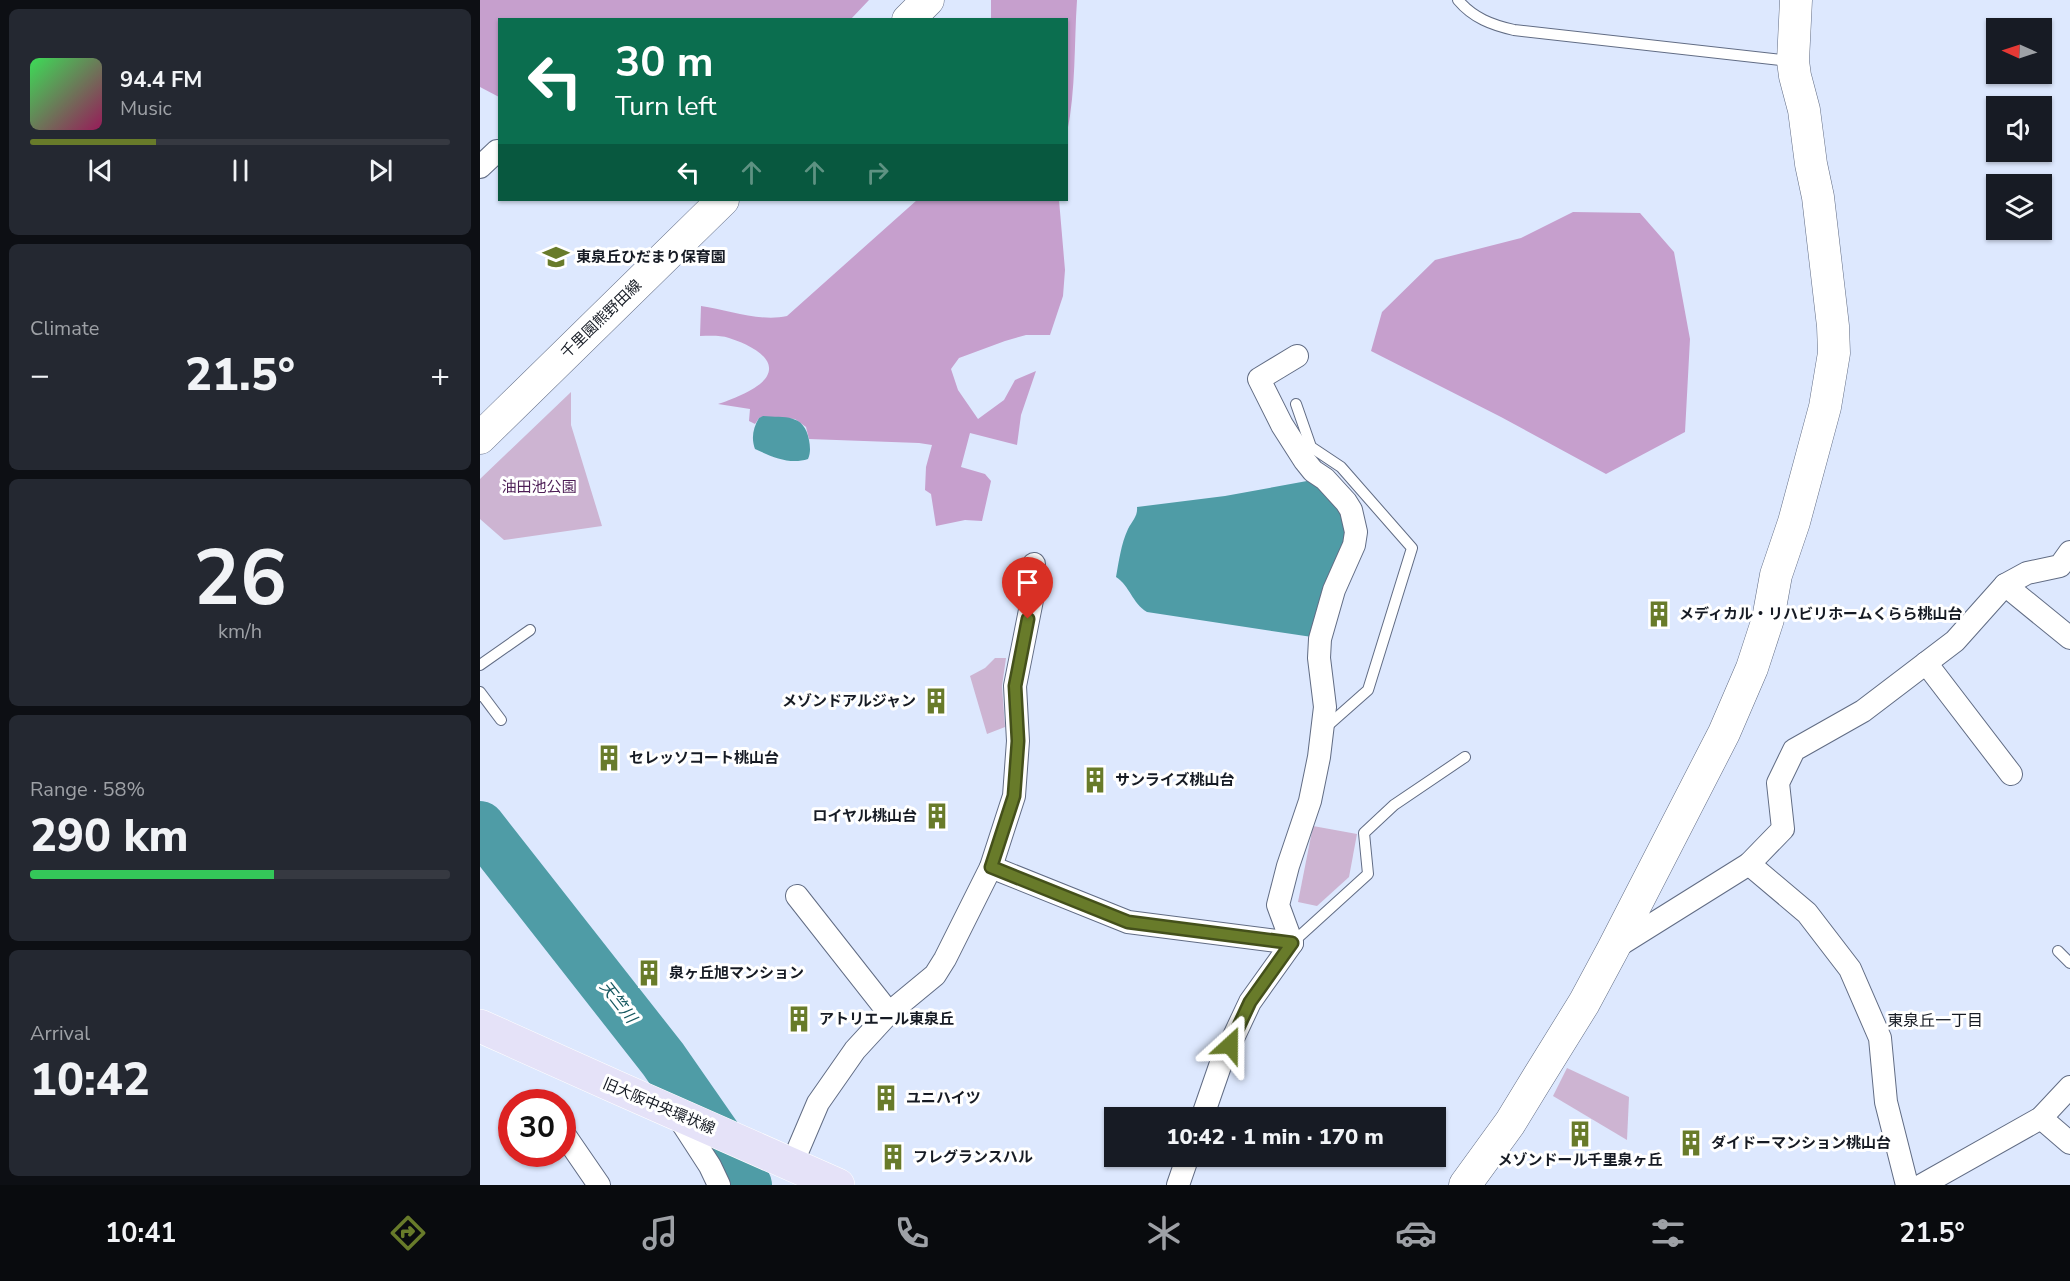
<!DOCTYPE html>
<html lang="en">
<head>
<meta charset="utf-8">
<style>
  :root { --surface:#171b24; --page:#242831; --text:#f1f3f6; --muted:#9ea1a6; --line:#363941; --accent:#687b2a }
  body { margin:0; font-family:"Nunito Sans","Noto Sans JP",sans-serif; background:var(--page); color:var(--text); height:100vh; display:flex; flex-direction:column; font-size:22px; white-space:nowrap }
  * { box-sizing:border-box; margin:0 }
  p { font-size:20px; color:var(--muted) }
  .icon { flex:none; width:33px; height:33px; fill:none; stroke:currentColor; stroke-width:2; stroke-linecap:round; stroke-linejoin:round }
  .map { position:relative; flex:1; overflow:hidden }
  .drawer { display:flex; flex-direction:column; gap:9px; padding:9px; background:#0d0f14; width:480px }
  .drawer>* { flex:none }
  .hud { position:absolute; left:18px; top:18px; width:570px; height:183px; border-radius:0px; box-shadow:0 2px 4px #0004; background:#0b6e4f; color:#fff; overflow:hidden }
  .needle { width:39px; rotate:273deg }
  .controls { position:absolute; left:1506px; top:18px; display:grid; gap:12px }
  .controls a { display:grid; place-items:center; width:66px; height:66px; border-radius:0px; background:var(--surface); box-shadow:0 2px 4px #0004; font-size:30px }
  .speed { position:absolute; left:18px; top:1089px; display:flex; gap:12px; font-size:30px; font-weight:700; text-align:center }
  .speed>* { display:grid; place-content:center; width:78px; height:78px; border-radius:50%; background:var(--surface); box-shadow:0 2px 4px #0004; line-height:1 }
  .speed .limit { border:9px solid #d22; background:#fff; color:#111 }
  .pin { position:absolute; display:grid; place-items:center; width:51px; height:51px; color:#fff; margin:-62px -26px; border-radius:50% 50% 50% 0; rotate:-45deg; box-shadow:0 0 6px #0007 }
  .pin .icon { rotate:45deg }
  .me { position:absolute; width:66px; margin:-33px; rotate:24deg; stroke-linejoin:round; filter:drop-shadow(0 0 4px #0008) }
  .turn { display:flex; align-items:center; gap:21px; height:126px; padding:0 18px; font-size:27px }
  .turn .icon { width:78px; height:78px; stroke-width:2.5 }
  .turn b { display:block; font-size:42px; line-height:51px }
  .lanes { display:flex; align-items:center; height:57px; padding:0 18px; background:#0003; justify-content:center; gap:30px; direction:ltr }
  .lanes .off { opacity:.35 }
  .big { font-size:45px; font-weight:800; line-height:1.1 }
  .drawer .tile { flex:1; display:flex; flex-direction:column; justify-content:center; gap:9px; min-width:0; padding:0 21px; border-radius:9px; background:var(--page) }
  .drawer .dial { align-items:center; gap:0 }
  .dial b { font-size:78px; line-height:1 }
  .song { display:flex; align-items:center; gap:18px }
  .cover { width:72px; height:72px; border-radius:9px; background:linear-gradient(135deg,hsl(130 70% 55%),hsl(330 70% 35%)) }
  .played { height:6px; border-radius:3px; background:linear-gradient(90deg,var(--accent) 30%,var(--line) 30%) }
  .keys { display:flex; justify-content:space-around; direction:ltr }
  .heat { display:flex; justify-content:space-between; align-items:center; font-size:33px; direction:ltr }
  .charge { height:9px; border-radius:4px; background:linear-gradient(90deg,#34c759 58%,var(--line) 0) }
  .trip { position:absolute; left:624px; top:1107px; width:342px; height:60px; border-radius:0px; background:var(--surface); box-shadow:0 2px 4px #0004; font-weight:800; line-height:60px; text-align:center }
  .dock { display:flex; height:96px; justify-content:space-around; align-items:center; background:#090b0e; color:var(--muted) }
  .dock .icon { width:42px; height:42px }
  .dock .selected { color:var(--accent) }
  .dock b { font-size:27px; color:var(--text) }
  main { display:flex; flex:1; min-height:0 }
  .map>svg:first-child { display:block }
  .green { fill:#cdb4d2 }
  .forest { fill:#c69fcd }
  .water { fill:#4f9ca6 }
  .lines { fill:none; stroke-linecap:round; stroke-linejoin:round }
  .river { stroke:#4f9ca6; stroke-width:50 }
  .lane-casing { stroke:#616c84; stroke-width:12 }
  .street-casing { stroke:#616c84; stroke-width:24 }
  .secondary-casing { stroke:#616c84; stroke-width:33 }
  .primary-casing { stroke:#fff; stroke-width:34 }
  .lane { stroke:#fff; stroke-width:10 }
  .street { stroke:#fff; stroke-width:22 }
  .secondary { stroke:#fff; stroke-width:32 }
  .primary { stroke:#e5e2f8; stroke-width:33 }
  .route-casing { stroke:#44501b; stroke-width:15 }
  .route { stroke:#687b2a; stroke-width:10 }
  .labels { text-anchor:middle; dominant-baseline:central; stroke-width:6; stroke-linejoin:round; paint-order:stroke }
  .poi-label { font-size:15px; font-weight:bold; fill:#161b24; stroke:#fff; text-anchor:start }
  .street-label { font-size:15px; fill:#161b24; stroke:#fff }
  .park-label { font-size:15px; fill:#4d1e56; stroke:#fff }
  .water-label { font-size:16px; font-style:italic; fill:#175860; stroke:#fff }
  .neighbourhood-label { font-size:16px; fill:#161b24; stroke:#fff }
</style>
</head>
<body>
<main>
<section class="drawer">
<div class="tile">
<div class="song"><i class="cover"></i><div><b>94.4 FM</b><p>Music</p></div></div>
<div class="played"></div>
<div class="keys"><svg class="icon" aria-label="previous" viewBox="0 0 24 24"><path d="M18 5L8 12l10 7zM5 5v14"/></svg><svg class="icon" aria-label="pause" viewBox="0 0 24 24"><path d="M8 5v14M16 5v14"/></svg><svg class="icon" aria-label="next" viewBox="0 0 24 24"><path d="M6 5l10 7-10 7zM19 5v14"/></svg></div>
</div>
<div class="tile"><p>Climate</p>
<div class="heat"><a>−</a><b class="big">21.5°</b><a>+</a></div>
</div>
<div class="tile dial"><b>26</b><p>km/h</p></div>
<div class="tile"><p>Range · 58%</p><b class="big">290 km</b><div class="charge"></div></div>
<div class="tile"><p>Arrival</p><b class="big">10:42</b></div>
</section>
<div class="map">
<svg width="1590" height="1185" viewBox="0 0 1590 1185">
  <rect width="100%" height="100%" fill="#dde8fe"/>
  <g class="green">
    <polygon points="91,392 91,425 122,526 24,540 0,519 0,479"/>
    <polygon points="515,658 526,658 522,686 525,727 507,734 490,676 505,668"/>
    <polygon points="833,826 877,834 869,877 837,906 818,902"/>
    <polygon points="1087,1068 1149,1097 1147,1140 1073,1096"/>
  </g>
  <g class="forest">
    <polygon points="0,0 389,0 371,19 20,20 19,97 0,87"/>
    <path d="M511,0H597C594,44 596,89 587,133L586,20L511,19Z"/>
    <path d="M437,200H579L585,270L583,296L570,335H546L525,341L479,358L471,369L478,390L498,419L524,400L535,380L556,371L541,415L537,445L490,433L481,467L505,474L511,481L502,521L485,520L456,526L451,494L445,490L446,467L452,445L439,443L329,439L326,427L315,419L283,417L279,418L275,424L269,421L270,409L238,404C251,400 281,388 287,376C298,356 262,342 249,338C240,335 229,336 220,336L221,306C248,310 280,322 307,316Z"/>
    <polygon points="1093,212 1160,213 1194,252 1210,339 1205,432 1126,474 1021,417 891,351 902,312 955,260 1041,238"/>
  </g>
  <g class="water">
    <path d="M283,416C305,418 324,413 329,440C330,446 331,452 328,459C310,465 292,457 275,449C271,438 273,428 279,418Z"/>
    <path d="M827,481L834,482L861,512L867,534L832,637L667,612C652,603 650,586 636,577C639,561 641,544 648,529C652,521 658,516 657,507L745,496Z"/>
  </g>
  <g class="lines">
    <polyline class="river" points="0,826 183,1059 249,1154 267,1185"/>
    <g class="lane-casing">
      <g id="lane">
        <path d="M978,0C993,18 1012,25 1034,30L1310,61"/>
        <polyline points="816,404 831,447 861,467 932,548 888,690 845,728"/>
        <polyline points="0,665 50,630"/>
        <polyline points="0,692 21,720"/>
        <polyline points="812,943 888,874 884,833 914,805 985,757"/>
        <polyline points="1578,951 1590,963"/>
      </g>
    </g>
    <g class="street-casing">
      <g id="street">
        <polyline points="0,167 17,151"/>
        <polyline points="1525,585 1590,638"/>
        <polyline points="1446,663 1531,774"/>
        <polyline points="1269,864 1327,913 1370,969 1400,1038 1406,1102 1427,1185"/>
        <polyline points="511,867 648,922 812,943 798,905 808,866 830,801 839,757 845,707 839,658 840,639 854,590 874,545 876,532 871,510 866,502 845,479 833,471 825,461 802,425 779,379 817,356"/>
        <polyline points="317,896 409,1013"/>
        <polyline points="1133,949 1269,864 1303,829 1298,783 1314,750 1383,711 1475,641 1525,585 1547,573 1580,566 1590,552"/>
        <polyline points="195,1112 230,1166 239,1185"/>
        <polyline points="722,1118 740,1066 770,1002 812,943"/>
        <polyline points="1561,1118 1590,1143"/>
        <polyline points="86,1137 119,1185"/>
        <polyline points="312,1164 338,1103 375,1050 409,1013 455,975 465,959 511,867 534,796 538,741 535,686 552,600 554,564"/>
        <polyline points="698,1185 708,1156"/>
        <polyline points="1442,1185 1561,1118 1590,1087"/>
      </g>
    </g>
    <g class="secondary-casing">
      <g id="secondary">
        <polyline points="428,20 448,0"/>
        <polyline points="0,438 243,200"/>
        <polyline points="985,1185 1030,1123 1052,1087 1104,1003 1133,949 1244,733 1272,668 1288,619 1296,575 1314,522 1345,407 1354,353 1353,326 1338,197 1331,164 1324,110 1315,76 1313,61 1316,0"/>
      </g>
    </g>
    <g class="primary-casing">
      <path id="primary" d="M0,1026C119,1080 238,1132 358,1185"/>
    </g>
    <use href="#lane" class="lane"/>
    <use href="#street" class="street"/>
    <use href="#secondary" class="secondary"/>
    <use href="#primary" class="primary"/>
  </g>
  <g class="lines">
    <g class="route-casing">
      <polyline id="route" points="548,619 535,686 538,741 534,796 511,867 648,922 812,943 770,1002 750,1045"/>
    </g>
    <use href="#route" class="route"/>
  </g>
  <defs>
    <g id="school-bare" transform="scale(2.07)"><path d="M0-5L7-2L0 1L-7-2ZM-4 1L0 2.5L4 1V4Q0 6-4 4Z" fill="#687b2a" stroke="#fff" stroke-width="2.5" paint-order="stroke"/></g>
    <g id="building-bare" transform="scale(2.07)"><path d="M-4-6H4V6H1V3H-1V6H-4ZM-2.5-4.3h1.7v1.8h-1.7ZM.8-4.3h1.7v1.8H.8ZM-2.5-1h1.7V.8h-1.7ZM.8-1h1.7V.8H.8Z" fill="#687b2a" stroke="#fff" stroke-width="2.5" paint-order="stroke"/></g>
  </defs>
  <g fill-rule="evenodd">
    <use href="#school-bare" x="76" y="257"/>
    <use href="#building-bare" x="1179" y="614"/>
    <use href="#building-bare" x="456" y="701"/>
    <use href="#building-bare" x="129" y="758"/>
    <use href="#building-bare" x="615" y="780"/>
    <use href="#building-bare" x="457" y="816"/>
    <use href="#building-bare" x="169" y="973"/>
    <use href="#building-bare" x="319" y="1019"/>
    <use href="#building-bare" x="406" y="1098"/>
    <use href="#building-bare" x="1100" y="1134"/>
    <use href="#building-bare" x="1211" y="1143"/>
    <use href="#building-bare" x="413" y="1157"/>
  </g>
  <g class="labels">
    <g class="poi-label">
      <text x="96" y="257">東泉丘ひだまり保育園</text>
      <text x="1199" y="614">メディカル・リハビリホームくらら桃山台</text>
      <text x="436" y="701" text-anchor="end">メゾンドアルジャン</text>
      <text x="149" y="758">セレッソコート桃山台</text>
      <text x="635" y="780">サンライズ桃山台</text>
      <text x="437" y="816" text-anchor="end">ロイヤル桃山台</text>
      <text x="189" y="973">泉ヶ丘旭マンション</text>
      <text x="339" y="1019">アトリエール東泉丘</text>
      <text x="426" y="1098">ユニハイツ</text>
      <text x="1231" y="1143">ダイドーマンション桃山台</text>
      <text x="433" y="1157">フレグランスハル</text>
      <text x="1100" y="1160" text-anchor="middle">メゾンドール千里泉ヶ丘</text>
    </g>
    <g class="street-label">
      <text transform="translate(121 319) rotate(-44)">千里園熊野田線</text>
      <text transform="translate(179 1106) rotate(23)">旧大阪中央環状線</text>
    </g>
    <g class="park-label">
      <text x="59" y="487">油田池公園</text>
    </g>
    <g class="water-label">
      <text transform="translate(138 1002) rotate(52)">天竺川</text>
    </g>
    <g class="neighbourhood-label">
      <text x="1455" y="1021">東泉丘一丁目</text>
    </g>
  </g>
</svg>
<div class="controls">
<a><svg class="needle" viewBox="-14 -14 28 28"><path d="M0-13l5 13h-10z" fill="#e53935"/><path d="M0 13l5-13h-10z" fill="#9ea1a6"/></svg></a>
<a><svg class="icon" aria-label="sound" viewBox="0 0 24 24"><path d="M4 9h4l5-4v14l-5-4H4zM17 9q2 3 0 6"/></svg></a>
<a><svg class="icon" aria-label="layers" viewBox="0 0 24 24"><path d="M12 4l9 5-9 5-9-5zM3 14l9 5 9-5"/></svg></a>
</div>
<div class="speed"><div class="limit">30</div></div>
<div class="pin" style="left:548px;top:619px;background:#d93025"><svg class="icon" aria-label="arrive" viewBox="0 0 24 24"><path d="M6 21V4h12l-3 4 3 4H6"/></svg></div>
<svg class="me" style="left:750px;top:1045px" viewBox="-20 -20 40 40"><path d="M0-17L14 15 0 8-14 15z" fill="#687b2a" stroke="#fff" stroke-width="4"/></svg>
<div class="trip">10:42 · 1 min · 170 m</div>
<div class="hud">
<div class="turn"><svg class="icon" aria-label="left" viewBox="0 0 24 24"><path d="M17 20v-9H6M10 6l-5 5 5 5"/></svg><div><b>30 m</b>Turn left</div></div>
<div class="lanes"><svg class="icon" aria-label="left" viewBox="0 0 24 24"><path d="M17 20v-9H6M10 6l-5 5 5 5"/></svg><svg class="icon off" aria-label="ahead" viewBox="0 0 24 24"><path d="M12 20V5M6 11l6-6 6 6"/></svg><svg class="icon off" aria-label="ahead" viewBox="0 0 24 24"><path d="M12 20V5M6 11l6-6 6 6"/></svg><svg class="icon off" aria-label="right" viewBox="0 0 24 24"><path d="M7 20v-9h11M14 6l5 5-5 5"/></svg></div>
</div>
</div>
</main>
<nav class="dock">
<b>10:41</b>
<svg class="icon selected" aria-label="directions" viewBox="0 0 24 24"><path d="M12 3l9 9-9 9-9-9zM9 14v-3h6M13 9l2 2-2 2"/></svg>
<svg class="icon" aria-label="music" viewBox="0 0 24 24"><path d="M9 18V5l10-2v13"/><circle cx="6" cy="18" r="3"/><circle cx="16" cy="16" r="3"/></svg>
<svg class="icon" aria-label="phone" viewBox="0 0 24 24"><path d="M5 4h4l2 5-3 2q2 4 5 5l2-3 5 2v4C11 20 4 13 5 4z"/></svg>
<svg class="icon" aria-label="climate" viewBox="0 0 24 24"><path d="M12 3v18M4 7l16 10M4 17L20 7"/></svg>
<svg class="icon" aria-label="car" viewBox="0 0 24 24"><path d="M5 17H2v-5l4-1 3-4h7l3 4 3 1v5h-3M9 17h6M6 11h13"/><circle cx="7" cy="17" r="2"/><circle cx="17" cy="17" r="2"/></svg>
<svg class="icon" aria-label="filters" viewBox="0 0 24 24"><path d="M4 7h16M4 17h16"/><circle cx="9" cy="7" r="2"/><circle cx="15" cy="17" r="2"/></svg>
<b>21.5°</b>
</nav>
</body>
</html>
